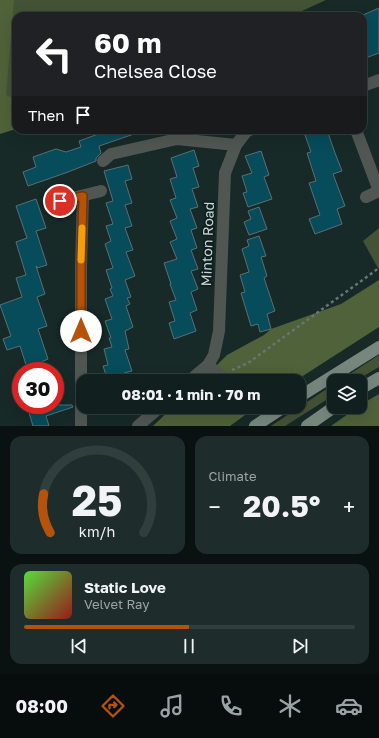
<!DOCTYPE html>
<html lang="en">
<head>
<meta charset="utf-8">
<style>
  :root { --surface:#11201e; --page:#1e2d2b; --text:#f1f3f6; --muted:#9ca3a4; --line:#303e3c; --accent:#b45309 }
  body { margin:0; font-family:"Golos Text",sans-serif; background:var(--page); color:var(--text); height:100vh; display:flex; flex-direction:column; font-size:15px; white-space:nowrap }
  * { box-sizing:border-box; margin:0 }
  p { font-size:13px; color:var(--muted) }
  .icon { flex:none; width:22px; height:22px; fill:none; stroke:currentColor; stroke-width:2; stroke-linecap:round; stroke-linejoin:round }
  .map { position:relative; height:426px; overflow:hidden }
  .sheet { display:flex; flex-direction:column; gap:10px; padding:10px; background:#091210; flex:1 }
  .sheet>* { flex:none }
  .banner { position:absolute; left:12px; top:12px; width:355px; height:122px; border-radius:12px; box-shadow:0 4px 16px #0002,0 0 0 1px var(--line); background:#202124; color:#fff; overflow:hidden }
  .fabs { position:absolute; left:327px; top:374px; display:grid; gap:8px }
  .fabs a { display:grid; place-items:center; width:40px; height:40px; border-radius:8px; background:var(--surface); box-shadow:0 4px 16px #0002,0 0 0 1px var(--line); font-size:20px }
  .speed { position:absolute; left:12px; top:362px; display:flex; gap:8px; font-size:20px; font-weight:700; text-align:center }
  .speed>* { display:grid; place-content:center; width:52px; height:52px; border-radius:50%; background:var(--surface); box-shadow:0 4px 16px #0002,0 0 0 1px var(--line); line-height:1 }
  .speed .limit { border:6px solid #d22; background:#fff; color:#111 }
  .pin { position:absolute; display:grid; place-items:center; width:34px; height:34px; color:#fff; margin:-17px; border:2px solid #fff; border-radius:50%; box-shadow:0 1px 4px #0007 }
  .me { position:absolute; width:44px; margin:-22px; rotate:0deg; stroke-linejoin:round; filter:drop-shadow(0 0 3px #0008) }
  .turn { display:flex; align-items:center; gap:14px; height:84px; padding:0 16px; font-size:18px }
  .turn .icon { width:52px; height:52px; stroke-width:2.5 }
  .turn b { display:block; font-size:28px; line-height:34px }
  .then { display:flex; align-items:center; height:38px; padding:0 16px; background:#0003; gap:8px; font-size:15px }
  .big { font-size:30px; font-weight:700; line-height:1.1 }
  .sheet .card { flex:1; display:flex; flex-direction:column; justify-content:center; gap:6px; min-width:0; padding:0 14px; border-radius:12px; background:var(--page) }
  .sheet .dial { align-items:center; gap:0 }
  .dial svg { height:104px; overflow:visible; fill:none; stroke:var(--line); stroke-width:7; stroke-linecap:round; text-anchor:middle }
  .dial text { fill:var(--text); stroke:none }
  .song { display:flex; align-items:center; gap:12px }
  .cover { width:48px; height:48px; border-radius:6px; background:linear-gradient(135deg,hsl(110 70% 55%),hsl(0 70% 35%)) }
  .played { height:4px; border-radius:2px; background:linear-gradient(90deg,var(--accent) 50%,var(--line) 50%) }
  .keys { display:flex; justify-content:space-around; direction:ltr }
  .heat { display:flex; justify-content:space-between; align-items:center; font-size:22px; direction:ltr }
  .sheet .tiles { flex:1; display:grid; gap:10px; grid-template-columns:1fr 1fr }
  .card:last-child { grid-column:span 2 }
  .trip { position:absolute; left:76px; top:374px; width:230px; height:40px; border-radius:12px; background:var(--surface); box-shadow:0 4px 16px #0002,0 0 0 1px var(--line); font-weight:700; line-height:40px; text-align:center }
  .tab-bar { display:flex; height:64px; justify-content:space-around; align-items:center; background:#070d0c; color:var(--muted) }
  .tab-bar .icon { width:28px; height:28px }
  .tab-bar .active { color:var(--accent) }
  .tab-bar b { font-size:18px; color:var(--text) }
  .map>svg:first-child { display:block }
  .green { fill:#445236 }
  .forest { fill:#4f6239 }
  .building { fill:#064c5b; stroke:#5a6e74 }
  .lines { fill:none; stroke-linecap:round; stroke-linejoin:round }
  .path { stroke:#677674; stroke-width:2.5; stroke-dasharray:3 3; stroke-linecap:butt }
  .minor { stroke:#505753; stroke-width:12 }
  .major { stroke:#78877e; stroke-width:12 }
  .route-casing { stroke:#753606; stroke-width:10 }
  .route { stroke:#b45309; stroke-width:7 }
  .slow { stroke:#f59e0b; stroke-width:7 }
  .labels { text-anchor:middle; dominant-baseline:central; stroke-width:4; stroke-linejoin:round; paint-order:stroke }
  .street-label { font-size:14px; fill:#ccd7d6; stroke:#0d211f }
</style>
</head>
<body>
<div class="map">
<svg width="379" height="426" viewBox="0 0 379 426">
  <rect width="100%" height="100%" fill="#172a28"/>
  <g class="green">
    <polygon points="0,0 326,0 291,16 16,16 16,128 0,133"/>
    <polygon points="379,228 379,270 363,241"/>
    <polygon points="379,355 379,367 355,381 339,381"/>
    <polygon points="334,384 334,395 285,426 271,426"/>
  </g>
  <g class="forest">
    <polygon points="0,0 14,0 6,95 16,100 16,129 0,134"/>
    <polygon points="379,280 379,327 295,381 201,381 227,355 264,335 271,329 341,304"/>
    <polygon points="379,394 379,426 331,426 358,407 360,407 360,405"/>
    <polygon points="173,407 256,407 230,426 153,426"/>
  </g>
  <g class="building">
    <polygon points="379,8 379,53 363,59 363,15"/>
    <polygon points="100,130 140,130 140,132 99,146 101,153 96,158 96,161 68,172 28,186 23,172 36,167 33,157 56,149 66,152 81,147 79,141 101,133"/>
    <polygon points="317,130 327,130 335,153 342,171 333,174 345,206 337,209 342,224 315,234 309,219 320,215 309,183 316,181 307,153 311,152 305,135"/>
    <polygon points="194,150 199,166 193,168 199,187 192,189 198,207 190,209 197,228 191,230 197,248 191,250 198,269 191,271 198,289 191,292 197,310 190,313 196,331 174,339 169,323 175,321 169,302 176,300 170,284 171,284 164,263 177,259 170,242 177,239 170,221 177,218 170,200 176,198 170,179 177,177 171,158"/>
    <polygon points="261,151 269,175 264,177 272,199 248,207 243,193 247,192 242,176 252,173 245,156"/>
    <polygon points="128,165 132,179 125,181 132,203 125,205 132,226 125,228 133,250 126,252 135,276 125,280 131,297 127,298 130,304 126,306 133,327 125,331 129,349 125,350 132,371 124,373 127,381 108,381 103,366 108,365 104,349 112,347 109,338 111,338 105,321 112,319 105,299 113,296 110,289 112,288 106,270 113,268 105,244 111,241 106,226 113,224 106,203 113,201 104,171"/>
    <polygon points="36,199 46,228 36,231 47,265 37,268 36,266 45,294 37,297 47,326 38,329 48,359 41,362 43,371 28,371 20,346 7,350 3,339 11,336 0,305 22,297 16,278 26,275 16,242 27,238 16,206"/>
    <polygon points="259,207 267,229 249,235 244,222 251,219 248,211"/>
    <polygon points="259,236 266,256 261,257 267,276 264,278 275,311 267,314 271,329 260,332 258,324 251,326 241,293 245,292 240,275 249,272 242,249 249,246 247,240"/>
    <polygon points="39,405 72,405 73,407 46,416 49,426 33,426 28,409"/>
  </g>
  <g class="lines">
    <polyline class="path" points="232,370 248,363 379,268"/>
    <g class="minor">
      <polyline points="363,86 379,80"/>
      <polyline points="356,130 379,191 366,197"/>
      <polyline points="103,161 111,154 177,139 236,145"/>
      <polyline points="60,201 101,191"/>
      <polyline points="208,365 220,375"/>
      <polyline points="189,381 208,365 214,355 219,331 225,173 236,145 246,132 250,130"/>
      <polyline points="81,426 81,267 83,196"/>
      <polyline points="138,426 160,407"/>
    </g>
    <g class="major">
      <polyline points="360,389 379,378"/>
      <polyline points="299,397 379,347"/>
      <polyline points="255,426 284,407"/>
      <polyline points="307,426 334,407"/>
    </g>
  </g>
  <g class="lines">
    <g class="route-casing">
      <polyline id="route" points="60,201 83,196 81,267 81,331"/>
    </g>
    <use href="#route" class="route"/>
    <polyline class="slow" points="81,260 82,228"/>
  </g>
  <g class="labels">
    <g class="street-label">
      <text transform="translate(207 244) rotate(-88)">Minton Road</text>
    </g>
  </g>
</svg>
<div class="fabs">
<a><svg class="icon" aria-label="layers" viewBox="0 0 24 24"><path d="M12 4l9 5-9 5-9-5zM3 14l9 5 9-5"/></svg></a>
</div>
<div class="speed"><div class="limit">30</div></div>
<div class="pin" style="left:60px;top:201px;background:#d93025"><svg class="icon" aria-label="arrive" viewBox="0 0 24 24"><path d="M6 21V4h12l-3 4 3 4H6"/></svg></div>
<svg class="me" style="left:81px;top:331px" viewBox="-20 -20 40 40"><circle r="19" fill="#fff"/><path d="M0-13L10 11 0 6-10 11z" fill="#b45309"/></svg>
<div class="trip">08:01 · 1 min · 70 m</div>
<div class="banner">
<div class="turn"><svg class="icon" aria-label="left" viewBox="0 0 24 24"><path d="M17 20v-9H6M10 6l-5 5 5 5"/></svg><div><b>60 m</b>Chelsea Close</div></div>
<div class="then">Then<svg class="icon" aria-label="arrive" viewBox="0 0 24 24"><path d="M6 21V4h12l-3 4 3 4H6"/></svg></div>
</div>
</div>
<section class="sheet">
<div class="tiles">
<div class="card dial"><svg viewBox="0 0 100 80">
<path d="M14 69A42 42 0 1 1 86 69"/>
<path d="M14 69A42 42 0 0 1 9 39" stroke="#b45309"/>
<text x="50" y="56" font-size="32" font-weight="700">25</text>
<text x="50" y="72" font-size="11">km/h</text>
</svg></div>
<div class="card"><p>Climate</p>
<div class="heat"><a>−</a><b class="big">20.5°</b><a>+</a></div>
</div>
<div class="card">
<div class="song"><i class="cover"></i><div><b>Static Love</b><p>Velvet Ray</p></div></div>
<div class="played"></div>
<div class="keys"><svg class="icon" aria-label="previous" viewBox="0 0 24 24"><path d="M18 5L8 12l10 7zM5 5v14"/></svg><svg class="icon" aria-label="pause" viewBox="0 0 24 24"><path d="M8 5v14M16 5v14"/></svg><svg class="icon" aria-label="next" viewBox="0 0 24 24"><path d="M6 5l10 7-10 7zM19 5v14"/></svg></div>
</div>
</div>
</section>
<nav class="tab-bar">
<b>08:00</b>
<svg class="icon active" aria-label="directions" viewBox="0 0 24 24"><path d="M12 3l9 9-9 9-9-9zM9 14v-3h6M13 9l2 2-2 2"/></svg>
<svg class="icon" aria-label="music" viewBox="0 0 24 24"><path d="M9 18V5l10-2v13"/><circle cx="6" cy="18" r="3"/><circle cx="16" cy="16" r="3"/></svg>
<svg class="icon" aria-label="phone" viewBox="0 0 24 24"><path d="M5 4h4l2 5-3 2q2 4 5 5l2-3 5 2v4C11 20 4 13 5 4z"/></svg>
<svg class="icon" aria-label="climate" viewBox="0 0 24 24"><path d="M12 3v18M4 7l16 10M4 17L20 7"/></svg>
<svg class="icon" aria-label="car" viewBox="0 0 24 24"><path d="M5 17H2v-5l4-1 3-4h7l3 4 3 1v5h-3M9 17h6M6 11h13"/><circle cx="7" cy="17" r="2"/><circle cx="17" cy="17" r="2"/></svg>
</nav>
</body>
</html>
